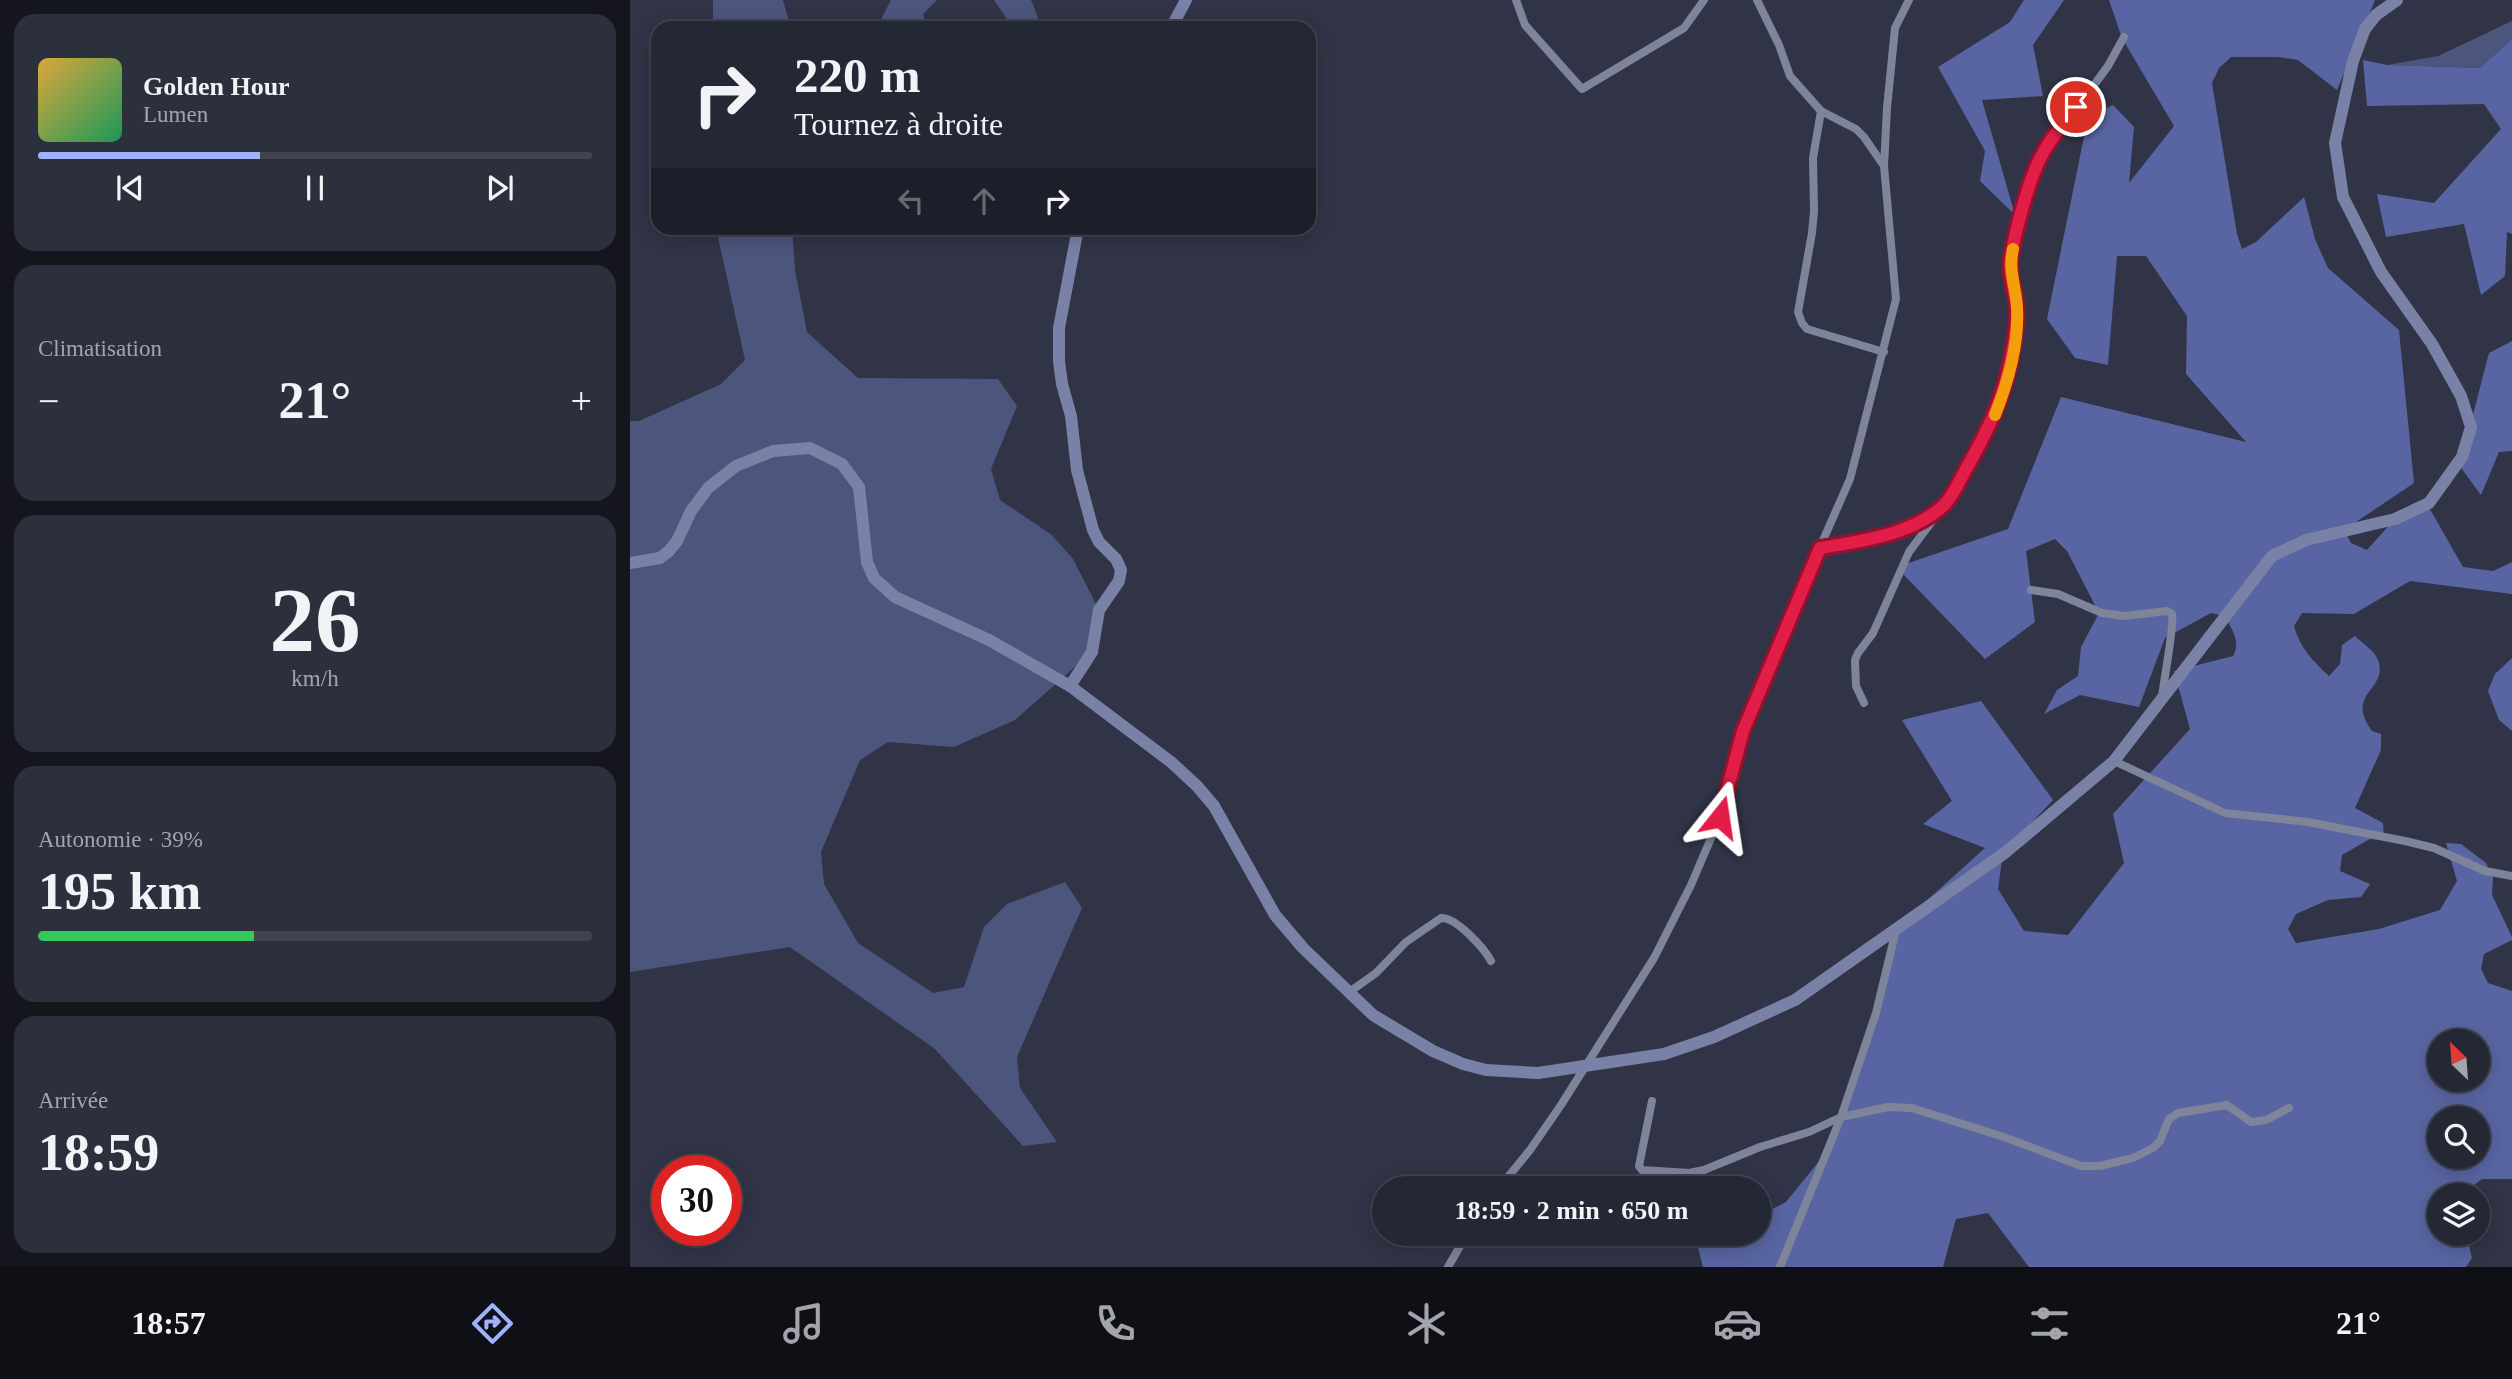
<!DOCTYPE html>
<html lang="fr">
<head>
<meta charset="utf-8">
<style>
  :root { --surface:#242734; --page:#2c2f3c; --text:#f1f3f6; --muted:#a3a5ac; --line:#41444f; --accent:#a1b2fd }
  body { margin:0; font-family:Georgia,serif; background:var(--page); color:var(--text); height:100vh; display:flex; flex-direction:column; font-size:26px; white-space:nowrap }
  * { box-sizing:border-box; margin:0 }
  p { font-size:23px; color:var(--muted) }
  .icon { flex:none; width:38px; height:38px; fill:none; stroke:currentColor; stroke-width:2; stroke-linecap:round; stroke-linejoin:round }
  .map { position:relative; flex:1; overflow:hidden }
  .panel { display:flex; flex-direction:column; gap:14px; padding:14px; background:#14151d; width:630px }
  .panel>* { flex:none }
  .guide { position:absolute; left:21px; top:21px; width:665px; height:214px; border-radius:21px; box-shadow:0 4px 18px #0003,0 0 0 2px var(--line); background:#242734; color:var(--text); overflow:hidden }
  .needle { width:46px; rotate:335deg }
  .controls { position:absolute; left:1797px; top:1029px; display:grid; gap:14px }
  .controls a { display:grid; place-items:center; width:63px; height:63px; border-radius:50%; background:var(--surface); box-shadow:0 4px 18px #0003,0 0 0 2px var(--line); font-size:35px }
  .speed { position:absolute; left:21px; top:1155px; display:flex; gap:14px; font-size:35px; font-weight:700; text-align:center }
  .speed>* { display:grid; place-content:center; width:91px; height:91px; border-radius:50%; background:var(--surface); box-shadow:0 4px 18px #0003,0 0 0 2px var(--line); line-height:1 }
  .speed .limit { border:10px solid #d22; background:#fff; color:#111 }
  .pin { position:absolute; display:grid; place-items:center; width:60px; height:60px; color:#fff; margin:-30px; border:4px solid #fff; border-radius:50%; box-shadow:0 2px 7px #0007 }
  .me { position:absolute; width:77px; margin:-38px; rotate:15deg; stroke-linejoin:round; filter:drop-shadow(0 0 5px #0008) }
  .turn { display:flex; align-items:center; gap:24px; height:147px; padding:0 28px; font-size:32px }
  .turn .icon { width:91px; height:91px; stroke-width:2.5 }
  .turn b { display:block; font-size:49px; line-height:60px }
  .lanes { display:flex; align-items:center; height:66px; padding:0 28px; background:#0003; justify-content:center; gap:35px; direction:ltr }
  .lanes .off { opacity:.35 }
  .big { font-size:52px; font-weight:700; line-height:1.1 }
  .panel .tile { flex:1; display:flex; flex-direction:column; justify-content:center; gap:10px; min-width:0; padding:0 24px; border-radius:21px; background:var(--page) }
  .panel .dial { align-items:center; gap:0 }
  .dial b { font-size:91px; line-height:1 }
  .song { display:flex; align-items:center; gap:21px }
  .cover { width:84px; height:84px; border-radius:10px; background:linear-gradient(135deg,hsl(40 70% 55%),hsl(150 70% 35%)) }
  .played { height:7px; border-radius:4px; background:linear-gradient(90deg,var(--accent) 40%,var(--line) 40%) }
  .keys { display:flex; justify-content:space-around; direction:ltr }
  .heat { display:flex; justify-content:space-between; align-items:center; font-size:38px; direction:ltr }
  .charge { height:10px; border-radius:5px; background:linear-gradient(90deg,#34c759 39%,var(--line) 0) }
  .trip { position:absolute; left:742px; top:1176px; width:399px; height:70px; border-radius:35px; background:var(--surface); box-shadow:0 4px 18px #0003,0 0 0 2px var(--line); font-weight:700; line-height:70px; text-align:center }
  .dock { display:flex; height:112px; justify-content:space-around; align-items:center; background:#0e1015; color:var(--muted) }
  .dock .icon { width:49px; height:49px }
  .dock .active { color:var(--accent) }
  .dock b { font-size:32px; color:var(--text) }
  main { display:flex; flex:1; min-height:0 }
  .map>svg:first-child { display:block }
  .green { fill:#4c557c }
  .forest { fill:#5865a2; fill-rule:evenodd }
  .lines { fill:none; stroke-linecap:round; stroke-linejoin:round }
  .street { stroke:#7e8499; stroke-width:8 }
  .secondary { stroke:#7981a6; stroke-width:12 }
  .route-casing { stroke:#92132f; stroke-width:18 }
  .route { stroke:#e11d48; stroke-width:12 }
  .slow { stroke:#f59e0b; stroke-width:12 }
</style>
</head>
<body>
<main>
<section class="panel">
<div class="tile">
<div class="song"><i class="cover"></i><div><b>Golden Hour</b><p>Lumen</p></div></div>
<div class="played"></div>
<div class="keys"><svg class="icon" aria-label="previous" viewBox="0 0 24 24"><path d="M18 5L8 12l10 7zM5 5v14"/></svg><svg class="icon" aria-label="pause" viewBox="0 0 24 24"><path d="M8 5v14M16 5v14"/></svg><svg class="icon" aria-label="next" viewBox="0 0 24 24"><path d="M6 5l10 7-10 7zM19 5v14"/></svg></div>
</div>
<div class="tile"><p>Climatisation</p>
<div class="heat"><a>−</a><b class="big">21°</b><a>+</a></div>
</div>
<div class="tile dial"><b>26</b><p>km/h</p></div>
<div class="tile"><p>Autonomie · 39%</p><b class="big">195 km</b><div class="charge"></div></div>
<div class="tile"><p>Arrivée</p><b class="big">18:59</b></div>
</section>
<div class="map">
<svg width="1882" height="1267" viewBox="0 0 1882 1267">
  <rect width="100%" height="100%" fill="#303446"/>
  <g class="green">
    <polygon points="83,0 153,0 160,25 165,28 86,28 83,23"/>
    <polygon points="261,0 307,0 293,14 297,28 244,28 247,27"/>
    <polygon points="364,0 401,0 412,28 383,28"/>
    <polygon points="1882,21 1882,39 1850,68 1757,65 1808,56"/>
    <polygon points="86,228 162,228 165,270 177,332 228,378 368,379 387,406 361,469 370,500 422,535 443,559 469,610 462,652 385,720 324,747 258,742 230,760 191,852 194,884 228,943 303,993 334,987 354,927 377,904 435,882 452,908 387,1057 390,1088 427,1142 393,1146 305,1049 160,947 0,972 0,421 9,421 91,384 115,360"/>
  </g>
  <g class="forest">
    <polygon points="1394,0 1434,0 1403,45 1413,96 1352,100 1385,215 1350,181 1355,151 1308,67 1380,22"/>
    <path d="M1479,0H1745L1707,90L1668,60L1649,57H1601L1589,68L1582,83L1607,234L1612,249L1626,242L1674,197L1685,239L1698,268L1769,330L1784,483L1714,530L1721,543L1737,550L1763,521L1797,504L1833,567L1863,571L1882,562V594L1780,581L1724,614L1672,613L1664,626C1670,648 1682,660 1699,676L1710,664L1712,645L1725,636C1731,642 1745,651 1748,660C1759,690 1714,693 1742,731L1751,734V750L1725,808L1753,823L1754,840L1740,839L1712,855L1710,871L1740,884L1731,897L1698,900L1666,914L1658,929L1666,943L1749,929L1810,910L1827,881L1816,843L1831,844L1856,863L1863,878L1862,895L1882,937V940L1854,954L1851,969L1858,983L1882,991V1179H1852L1831,1195H1810V1234H1836L1842,1258L1836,1267H1399L1358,1213L1326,1219L1313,1267H1073L1068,1248L1095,1234H1129V1216L1156,1202L1194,1155L1244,1015L1264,930L1355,848L1293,824L1322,801L1272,720L1351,701L1423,800L1373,853L1368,889L1394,931L1438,935L1494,863L1483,814L1560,729L1544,671L1603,656C1611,642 1602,630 1595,616L1581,613L1535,638L1509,707L1450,695L1414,714L1427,690L1448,676L1451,647L1469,613L1437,551L1425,539L1396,551L1405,622L1355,659L1274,575L1270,566L1378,529L1431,397L1616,442L1556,374L1557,316L1516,256H1487L1478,365L1445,358L1417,319L1458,117L1483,105L1504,127L1499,183L1544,126L1492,38ZM1810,1041H1848V1080H1810ZM1810,1118H1848V1157H1810Z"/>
    <polygon points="1882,39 1882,234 1877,232 1875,276 1851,295 1834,224 1756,237 1747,194 1804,203 1871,129 1854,104 1737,106 1733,60 1757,65 1850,68"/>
    <polygon points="1882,341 1882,451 1869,452 1851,495 1832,469 1832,457 1859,353"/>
    <polygon points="1882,658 1882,731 1869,720 1858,691 1865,674"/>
  </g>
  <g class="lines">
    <g class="street">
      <polyline points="886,0 895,25 952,89 1054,28 1074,0"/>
      <polyline points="1127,0 1149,45 1160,76 1191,111 1226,129 1234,137 1254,166"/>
      <polyline points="1191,111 1183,158 1184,211 1182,233 1168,312 1172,323 1177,329 1254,352"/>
      <path d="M1190,548C1232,541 1273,533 1309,509"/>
      <path d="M1401,590L1428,594L1472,613L1494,616L1537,611L1542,614C1545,623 1533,684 1532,698"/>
      <polyline points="1234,703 1226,686 1225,660 1228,653 1243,633 1279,552 1315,504 1360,428 1374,393 1383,353 1387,316 1380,272 1381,259 1410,158 1478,66 1494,37"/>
      <polyline points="1484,761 1595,813 1678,822 1775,841 1804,848 1855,871 1882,876"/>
      <path d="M718,993L746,973L776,942L811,918C826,917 854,948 861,961"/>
      <polyline points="1022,1101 1009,1166 1012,1170 1059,1173 1074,1170 1130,1147 1179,1132 1211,1117 1258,1107 1282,1108 1374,1137 1451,1166 1470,1166 1503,1158 1523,1148 1530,1141 1539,1119 1548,1113 1597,1105 1621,1122 1636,1120 1659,1108"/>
      <polyline points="869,1188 900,1150 931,1105 1024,958 1061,885 1090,817 1113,731 1161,613 1220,479 1266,299 1254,166 1257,108 1265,28 1279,0"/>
      <polyline points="818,1267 837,1234"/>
      <polyline points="1150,1267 1211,1117 1246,1013 1266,930"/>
    </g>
    <g class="secondary">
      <polyline points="541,28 556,0"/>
      <polyline points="0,563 30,558 39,551 47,541 61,511 78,488 106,466 143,451 180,448 212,464 229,487 237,562 244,578 265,597 359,640 440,686 541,762 567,786 584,806 645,915 673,948 743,1015 803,1051 833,1064 856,1070 908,1073 1034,1054 1084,1037 1165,1000 1376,852 1484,761 1642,556 1676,540 1765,519 1799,503 1832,457 1841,427 1831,396 1802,344 1751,272 1713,197 1705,143 1723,61 1735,29 1746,15 1767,0"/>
      <polyline points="440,686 462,652 469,610 489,581 491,570 486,559 469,542 463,530 447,470 441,416 432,384 429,361 429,328 448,228"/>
    </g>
  </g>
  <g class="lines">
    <g class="route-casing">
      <path id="route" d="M1090,817L1113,731L1190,548C1230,541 1283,535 1314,505C1323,496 1330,480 1336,469C1366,417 1381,379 1387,319C1389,298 1377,278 1381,256C1386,229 1399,178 1412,155C1420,138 1435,123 1446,107"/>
    </g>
    <use href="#route" class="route"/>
    <path class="slow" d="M1365,415C1378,382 1389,344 1387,308C1386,287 1378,271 1383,249"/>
  </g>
</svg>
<div class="controls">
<a><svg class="needle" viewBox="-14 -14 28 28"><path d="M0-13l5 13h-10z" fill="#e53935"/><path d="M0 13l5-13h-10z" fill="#a3a5ac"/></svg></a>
<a><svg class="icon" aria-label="search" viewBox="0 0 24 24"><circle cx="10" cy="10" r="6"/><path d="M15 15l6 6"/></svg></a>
<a><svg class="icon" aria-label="layers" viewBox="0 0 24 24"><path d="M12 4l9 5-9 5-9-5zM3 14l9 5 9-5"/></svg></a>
</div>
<div class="speed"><div class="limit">30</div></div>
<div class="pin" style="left:1446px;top:107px;background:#d93025"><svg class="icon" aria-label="arrive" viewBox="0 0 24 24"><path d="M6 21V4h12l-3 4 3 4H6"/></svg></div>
<svg class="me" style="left:1090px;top:817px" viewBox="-20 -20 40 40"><path d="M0-17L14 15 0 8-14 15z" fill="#e11d48" stroke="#fff" stroke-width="4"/></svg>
<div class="trip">18:59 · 2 min · 650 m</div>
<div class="guide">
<div class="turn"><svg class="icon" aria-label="right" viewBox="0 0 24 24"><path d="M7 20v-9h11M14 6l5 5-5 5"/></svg><div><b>220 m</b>Tournez à droite</div></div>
<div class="lanes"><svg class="icon off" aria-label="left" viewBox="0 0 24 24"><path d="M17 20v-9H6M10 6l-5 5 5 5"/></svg><svg class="icon off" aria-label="ahead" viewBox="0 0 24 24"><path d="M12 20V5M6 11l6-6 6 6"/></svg><svg class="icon" aria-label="right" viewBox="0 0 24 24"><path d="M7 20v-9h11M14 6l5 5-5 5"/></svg></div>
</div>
</div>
</main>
<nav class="dock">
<b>18:57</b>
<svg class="icon active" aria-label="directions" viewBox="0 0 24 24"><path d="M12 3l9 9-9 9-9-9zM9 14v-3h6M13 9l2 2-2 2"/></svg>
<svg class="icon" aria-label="music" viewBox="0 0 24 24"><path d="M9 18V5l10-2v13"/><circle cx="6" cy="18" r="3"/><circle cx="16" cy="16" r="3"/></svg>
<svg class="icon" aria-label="phone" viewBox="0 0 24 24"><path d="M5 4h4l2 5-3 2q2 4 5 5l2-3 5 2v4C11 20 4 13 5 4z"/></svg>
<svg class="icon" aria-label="climate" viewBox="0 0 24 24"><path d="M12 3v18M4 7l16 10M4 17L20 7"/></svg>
<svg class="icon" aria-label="car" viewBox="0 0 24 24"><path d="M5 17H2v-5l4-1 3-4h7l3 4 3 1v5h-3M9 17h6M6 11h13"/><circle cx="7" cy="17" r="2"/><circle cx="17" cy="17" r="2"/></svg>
<svg class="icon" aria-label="filters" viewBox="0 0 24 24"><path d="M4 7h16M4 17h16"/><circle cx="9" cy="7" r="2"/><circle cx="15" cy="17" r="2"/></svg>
<b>21°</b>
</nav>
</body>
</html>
